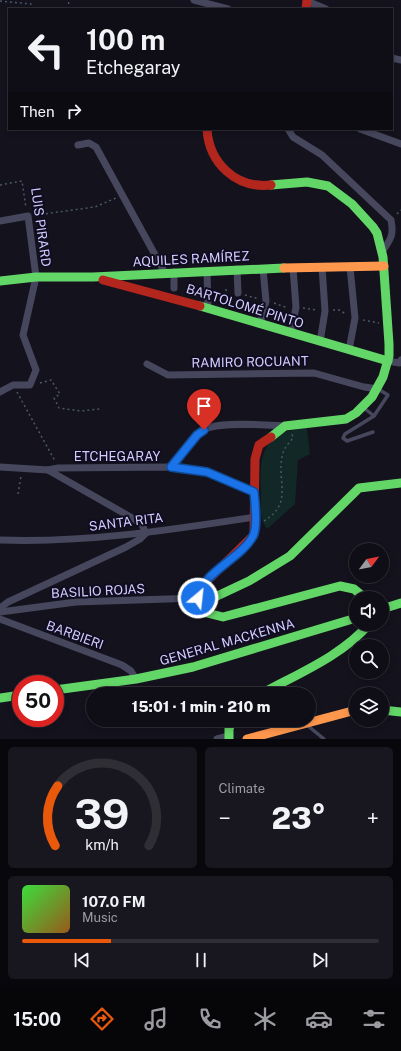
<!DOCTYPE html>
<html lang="en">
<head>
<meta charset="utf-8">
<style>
  :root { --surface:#0f0e16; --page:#18171f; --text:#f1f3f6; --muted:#9b9ca1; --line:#2f2e35; --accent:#ea580c }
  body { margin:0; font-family:"Public Sans",sans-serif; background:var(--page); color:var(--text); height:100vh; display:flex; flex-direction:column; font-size:15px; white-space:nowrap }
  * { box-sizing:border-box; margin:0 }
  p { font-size:13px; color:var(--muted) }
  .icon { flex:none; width:22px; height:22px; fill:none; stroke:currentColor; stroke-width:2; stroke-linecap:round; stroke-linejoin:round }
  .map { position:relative; height:739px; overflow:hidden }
  .sheet { display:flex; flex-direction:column; gap:8px; padding:8px; background:#08080c; flex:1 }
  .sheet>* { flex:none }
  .guide { position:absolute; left:8px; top:8px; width:385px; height:122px; border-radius:0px; box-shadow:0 2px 6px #0003,0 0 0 1px var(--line); background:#0f0e16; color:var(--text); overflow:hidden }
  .needle { width:26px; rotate:58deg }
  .controls { position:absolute; left:349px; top:543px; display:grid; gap:8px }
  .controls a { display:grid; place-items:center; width:40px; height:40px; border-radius:50%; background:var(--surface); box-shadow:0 2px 6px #0003,0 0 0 1px var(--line); font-size:20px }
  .speed { position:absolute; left:12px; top:675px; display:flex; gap:8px; font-size:20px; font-weight:700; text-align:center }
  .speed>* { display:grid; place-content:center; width:52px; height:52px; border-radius:50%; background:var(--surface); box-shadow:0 2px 6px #0003,0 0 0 1px var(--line); line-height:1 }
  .speed .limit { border:6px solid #d22; background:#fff; color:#111 }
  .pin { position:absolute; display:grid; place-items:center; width:34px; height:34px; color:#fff; margin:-41px -17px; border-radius:50% 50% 50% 0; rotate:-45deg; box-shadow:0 0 4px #0007 }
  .pin .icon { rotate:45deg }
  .me { position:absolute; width:44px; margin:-22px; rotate:28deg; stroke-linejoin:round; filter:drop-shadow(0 0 3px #0008) }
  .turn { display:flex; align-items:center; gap:14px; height:84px; padding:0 12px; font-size:18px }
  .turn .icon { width:52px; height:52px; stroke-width:2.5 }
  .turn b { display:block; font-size:28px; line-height:34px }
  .then { display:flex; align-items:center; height:38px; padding:0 12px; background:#0003; gap:8px; font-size:15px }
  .big { font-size:30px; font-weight:800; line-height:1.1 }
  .sheet .widget { flex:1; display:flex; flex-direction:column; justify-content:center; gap:6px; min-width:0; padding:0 14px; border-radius:6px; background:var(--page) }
  .sheet .dial { align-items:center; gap:0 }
  .dial svg { height:104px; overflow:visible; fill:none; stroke:var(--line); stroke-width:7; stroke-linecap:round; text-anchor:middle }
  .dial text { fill:var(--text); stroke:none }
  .song { display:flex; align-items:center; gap:12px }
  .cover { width:48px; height:48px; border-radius:6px; background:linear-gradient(135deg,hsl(120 70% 55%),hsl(30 70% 35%)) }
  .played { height:4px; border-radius:2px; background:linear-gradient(90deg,var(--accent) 25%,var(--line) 25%) }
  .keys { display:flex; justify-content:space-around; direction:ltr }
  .heat { display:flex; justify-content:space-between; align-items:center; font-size:22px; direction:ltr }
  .sheet .tiles { flex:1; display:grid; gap:8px; grid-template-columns:1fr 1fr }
  .widget:last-child { grid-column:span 2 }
  .trip { position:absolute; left:86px; top:687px; width:230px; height:40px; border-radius:20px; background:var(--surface); box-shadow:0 2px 6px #0003,0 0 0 1px var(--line); font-weight:800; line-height:40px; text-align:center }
  .tab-bar { display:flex; height:64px; justify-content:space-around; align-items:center; background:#060609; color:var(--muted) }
  .tab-bar .icon { width:28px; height:28px }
  .tab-bar .current { color:var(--accent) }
  .tab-bar b { font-size:18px; color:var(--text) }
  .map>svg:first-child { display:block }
  .green { fill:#112827 }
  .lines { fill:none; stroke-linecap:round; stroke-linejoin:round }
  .path { stroke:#495966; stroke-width:1.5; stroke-dasharray:2 3; stroke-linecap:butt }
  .lane { stroke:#46465d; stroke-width:3.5 }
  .street { stroke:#46465d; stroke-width:7 }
  .fast { stroke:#63d668; stroke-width:9 }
  .slow { stroke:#ff974d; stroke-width:9 }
  .jam { stroke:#b3261e; stroke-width:9 }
  .route-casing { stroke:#114b97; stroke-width:10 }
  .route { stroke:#1a73e8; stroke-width:7 }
  .labels { text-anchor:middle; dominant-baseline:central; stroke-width:4; stroke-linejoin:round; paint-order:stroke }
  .street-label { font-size:13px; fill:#d2ccff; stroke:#100d21 }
</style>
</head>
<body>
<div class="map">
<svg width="401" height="739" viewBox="0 0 401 739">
  <rect width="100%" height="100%" fill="#14121d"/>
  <path class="green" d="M307,428L310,454L298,460L295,504L267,529C259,518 261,506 261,493C259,454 262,432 307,428Z"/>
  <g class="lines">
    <g class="path">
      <polyline points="0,1 31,4 34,9"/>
      <polyline points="68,9 69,0"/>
      <polyline points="0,185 22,181 26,208"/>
      <polyline points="397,214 401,210"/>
      <polyline points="36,215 95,207 116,198"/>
      <polyline points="226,289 227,303"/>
      <polyline points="245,295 259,299"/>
      <polyline points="274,303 288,308"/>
      <polyline points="303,308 317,310"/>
      <polyline points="333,310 339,310 346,314"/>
      <polyline points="363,320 379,323"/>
      <polyline points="40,383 51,380 60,394 54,398 59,408 81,411 100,409"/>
      <polyline points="17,392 55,461"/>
      <polyline points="18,494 21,476"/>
      <path d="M264,521C295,502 275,480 283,453C284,448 289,443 293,438L292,434"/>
    </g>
    <g class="lane">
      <polyline points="364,408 374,416 388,395 378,389"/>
      <polyline points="373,432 347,441 343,438 345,434 374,416"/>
      <polyline points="307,725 324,739"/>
    </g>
    <g class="street">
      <polyline points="194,0 228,9"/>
      <polyline points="307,1 326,9"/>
      <polyline points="392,58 401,60"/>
      <path d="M288,129L293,137L322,155L391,220C394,235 391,239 382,252"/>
      <polyline points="360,129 401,144"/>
      <polyline points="78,145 89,143 96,147 165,273"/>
      <polyline points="0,221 28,216 36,277 23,335 36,370 30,385 13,385 0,392"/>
      <polyline points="237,269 238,293"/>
      <polyline points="207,271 208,309"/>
      <polyline points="174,272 174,288"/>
      <polyline points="260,324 266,301 263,269"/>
      <polyline points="291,333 296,307 293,268"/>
      <polyline points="320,342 325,311 322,267"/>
      <polyline points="349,350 355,318 350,267"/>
      <polyline points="388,361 399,363 401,360"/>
      <polyline points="147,364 168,375 314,373 364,387 378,389"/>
      <polyline points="0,467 48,470 58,468 171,467 207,472 254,492"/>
      <path d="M171,467C180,456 190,438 203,430C218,421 266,425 285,426"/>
      <path d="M0,540C86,543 170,530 255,517"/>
      <polyline points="0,608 8,602 126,547 140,539 146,533 142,525 134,519 48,470"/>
      <polyline points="0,612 76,602 198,598"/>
      <polyline points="0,619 122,665 131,671 136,679"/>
      <polyline points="217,739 228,736"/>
    </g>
    <g class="fast">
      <polyline points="271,185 307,182 328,186 352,204 373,227 377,233 383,257 389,344 389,356 383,377 372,397 356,413 346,419 285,426 271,437"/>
      <polyline points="0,281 36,277 93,277 284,268"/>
      <polyline points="200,306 388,361"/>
      <polyline points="208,580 201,590 198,598 207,613 223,617 340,586 354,589 365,598"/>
      <polyline points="198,598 215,597 249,581 290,556 359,488 401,483"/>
      <polyline points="382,609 401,603"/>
      <polyline points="55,690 136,679 193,667 356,618"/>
      <path d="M261,694C297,674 342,656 369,624"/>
      <polyline points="0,698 21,695"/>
      <polyline points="382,710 401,712"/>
      <polyline points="229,739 229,729 232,720"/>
    </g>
    <g class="slow">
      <polyline points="284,268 384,266"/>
      <polyline points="247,739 356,710"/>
    </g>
    <g class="jam">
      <polyline points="306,9 307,0"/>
      <path d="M207,129C209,163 236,189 271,185"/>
      <polyline points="103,280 200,306"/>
      <polyline points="208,580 254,535 255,459 259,445 271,437"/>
    </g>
  </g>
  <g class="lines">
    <g class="route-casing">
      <path id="route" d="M198,598C202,572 241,559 253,536C258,527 255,503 254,492L207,472L171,467L197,435L204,430"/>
    </g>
    <use href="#route" class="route"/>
  </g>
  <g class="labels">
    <g class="street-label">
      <text transform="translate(41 227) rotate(82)">LUIS PIRARD</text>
      <text transform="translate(191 259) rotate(-3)">AQUILES RAMÍREZ</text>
      <text transform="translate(245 306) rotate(17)">BARTOLOMÉ PINTO</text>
      <text transform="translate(250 362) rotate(-1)">RAMIRO ROCUANT</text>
      <text x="117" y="456">ETCHEGARAY</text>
      <text transform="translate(126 522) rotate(-7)">SANTA RITA</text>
      <text transform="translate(98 591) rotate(-3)">BASILIO ROJAS</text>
      <text transform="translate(75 635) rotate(20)">BARBIERI</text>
      <text transform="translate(227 642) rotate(-16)">GENERAL MACKENNA</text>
    </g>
  </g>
</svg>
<div class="controls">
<a><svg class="needle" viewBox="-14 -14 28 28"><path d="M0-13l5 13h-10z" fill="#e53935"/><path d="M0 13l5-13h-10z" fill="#9b9ca1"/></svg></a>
<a><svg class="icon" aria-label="sound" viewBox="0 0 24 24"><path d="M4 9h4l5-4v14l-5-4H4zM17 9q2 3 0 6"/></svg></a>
<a><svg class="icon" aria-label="search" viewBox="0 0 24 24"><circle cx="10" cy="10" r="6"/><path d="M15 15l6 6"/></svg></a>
<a><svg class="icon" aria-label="layers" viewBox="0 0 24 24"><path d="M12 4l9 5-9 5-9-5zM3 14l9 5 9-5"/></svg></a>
</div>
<div class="speed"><div class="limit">50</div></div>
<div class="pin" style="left:204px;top:430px;background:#d93025"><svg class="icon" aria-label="arrive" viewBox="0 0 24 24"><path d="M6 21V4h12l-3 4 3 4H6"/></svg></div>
<svg class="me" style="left:198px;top:598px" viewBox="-20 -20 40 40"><circle r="17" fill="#1a73e8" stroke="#fff" stroke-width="3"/><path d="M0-11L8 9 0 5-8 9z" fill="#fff"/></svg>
<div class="trip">15:01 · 1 min · 210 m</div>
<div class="guide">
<div class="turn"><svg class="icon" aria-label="left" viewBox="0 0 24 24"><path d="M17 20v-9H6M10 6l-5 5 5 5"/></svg><div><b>100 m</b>Etchegaray</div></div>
<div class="then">Then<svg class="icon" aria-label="right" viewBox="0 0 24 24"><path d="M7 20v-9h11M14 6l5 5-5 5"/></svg></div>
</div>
</div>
<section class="sheet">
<div class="tiles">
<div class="widget dial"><svg viewBox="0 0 100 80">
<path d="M14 69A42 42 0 1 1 86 69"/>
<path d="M14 69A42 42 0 0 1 16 23" stroke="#ea580c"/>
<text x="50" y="56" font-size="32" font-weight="700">39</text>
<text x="50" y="72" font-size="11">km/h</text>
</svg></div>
<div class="widget"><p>Climate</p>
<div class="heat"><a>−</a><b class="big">23°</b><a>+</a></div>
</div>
<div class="widget">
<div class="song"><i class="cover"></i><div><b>107.0 FM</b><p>Music</p></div></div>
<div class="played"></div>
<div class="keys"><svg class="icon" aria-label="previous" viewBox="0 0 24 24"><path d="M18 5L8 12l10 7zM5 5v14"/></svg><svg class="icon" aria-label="pause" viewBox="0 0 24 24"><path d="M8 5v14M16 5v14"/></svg><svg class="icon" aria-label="next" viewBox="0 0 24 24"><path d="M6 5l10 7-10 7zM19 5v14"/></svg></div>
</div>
</div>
</section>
<nav class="tab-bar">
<b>15:00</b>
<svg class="icon current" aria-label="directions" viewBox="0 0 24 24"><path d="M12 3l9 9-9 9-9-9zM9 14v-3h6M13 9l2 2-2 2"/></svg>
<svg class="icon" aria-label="music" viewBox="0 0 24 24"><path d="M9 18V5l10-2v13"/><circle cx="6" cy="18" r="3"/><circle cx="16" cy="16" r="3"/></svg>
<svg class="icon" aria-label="phone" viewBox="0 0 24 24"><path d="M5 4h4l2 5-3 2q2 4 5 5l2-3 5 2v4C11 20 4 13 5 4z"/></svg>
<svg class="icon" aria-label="climate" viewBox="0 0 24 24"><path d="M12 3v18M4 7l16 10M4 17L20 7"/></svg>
<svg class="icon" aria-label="car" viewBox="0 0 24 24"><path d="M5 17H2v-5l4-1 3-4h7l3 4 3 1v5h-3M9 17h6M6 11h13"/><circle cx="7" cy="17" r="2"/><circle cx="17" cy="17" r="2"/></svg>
<svg class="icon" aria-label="filters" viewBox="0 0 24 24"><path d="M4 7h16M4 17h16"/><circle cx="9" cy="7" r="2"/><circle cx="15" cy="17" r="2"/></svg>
</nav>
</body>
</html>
